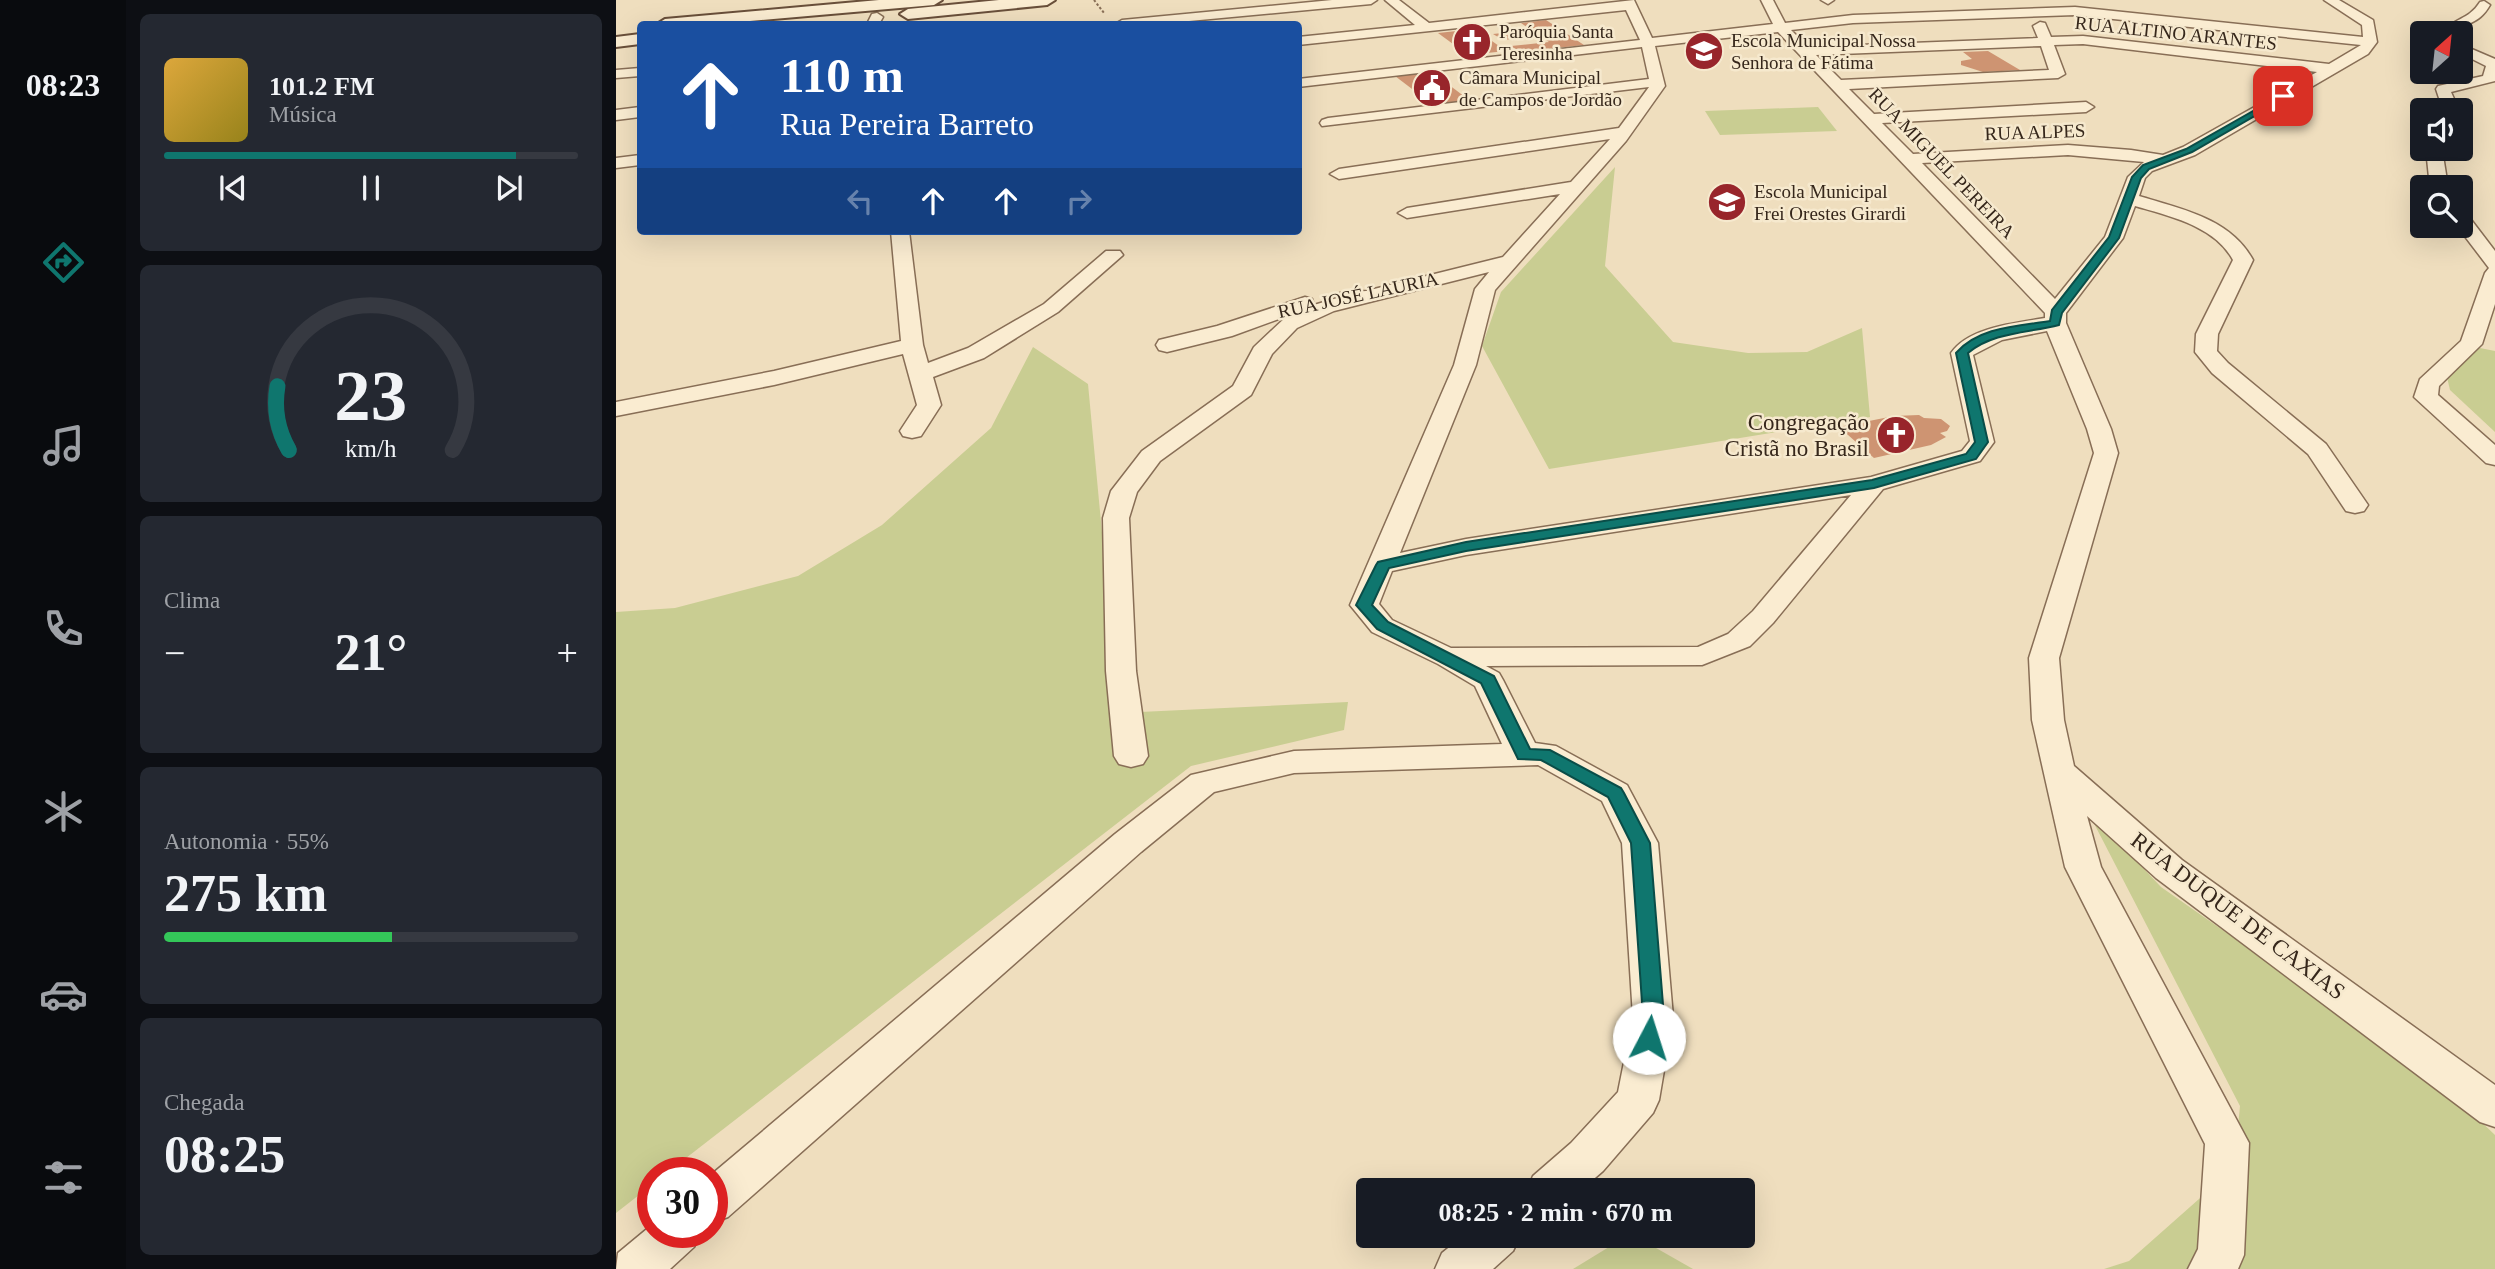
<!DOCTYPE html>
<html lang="pt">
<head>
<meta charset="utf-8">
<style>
  :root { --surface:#171b24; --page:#242831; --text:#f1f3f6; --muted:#9ea1a6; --line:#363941; --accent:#0f766e }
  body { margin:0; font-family:"Times New Roman",serif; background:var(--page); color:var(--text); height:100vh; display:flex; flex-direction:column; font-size:26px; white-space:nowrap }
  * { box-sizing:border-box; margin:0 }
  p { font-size:23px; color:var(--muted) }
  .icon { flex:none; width:38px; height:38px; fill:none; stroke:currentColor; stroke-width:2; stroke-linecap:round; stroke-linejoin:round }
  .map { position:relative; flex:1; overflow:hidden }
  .sheet { display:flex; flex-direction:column; gap:14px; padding:14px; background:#0d0f14; width:490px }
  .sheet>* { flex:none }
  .top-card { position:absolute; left:21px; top:21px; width:665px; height:214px; border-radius:7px; box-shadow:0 7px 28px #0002; background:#1a4fa0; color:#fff; overflow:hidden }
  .needle { width:46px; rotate:27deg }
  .buttons { position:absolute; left:1794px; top:21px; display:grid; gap:14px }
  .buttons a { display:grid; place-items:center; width:63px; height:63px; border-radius:7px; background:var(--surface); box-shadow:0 7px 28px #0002; font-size:35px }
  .speed { position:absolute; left:21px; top:1157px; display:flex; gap:14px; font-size:35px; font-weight:700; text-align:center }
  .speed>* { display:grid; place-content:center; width:91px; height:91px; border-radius:50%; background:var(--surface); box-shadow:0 7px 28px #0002; line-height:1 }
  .speed .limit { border:10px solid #d22; background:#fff; color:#111 }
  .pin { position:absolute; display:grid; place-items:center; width:60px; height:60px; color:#fff; margin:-30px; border-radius:14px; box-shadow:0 4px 10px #0006 }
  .me { position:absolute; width:77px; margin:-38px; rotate:5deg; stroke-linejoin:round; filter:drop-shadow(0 0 5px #0008) }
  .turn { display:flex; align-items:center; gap:24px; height:147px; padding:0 28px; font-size:32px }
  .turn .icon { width:91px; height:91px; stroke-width:2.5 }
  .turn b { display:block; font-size:49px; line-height:60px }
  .lanes { display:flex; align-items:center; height:66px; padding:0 28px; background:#0003; justify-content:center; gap:35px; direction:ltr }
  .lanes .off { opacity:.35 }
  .big { font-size:52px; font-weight:700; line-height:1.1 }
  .sheet .card { flex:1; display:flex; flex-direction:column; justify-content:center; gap:10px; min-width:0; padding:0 24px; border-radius:10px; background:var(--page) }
  .sheet .dial { align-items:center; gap:0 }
  .dial svg { height:182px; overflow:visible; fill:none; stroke:var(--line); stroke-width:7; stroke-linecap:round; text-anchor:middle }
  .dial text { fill:var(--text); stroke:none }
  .song { display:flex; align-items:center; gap:21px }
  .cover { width:84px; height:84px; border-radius:10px; background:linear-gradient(135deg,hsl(40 70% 55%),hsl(50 70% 35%)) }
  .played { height:7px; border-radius:4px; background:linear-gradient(90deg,var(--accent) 85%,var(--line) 85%) }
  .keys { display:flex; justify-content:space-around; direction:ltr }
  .heat { display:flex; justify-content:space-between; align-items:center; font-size:38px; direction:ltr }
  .charge { height:10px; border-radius:5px; background:linear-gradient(90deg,#34c759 55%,var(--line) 0) }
  .trip { position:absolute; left:740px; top:1178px; width:399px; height:70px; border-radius:7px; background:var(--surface); box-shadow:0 7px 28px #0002; font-weight:700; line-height:70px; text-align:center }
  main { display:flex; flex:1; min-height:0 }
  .tab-bar { display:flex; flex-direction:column; width:126px; justify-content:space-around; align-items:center; background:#090b0e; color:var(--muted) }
  .tab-bar .icon { width:49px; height:49px }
  .tab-bar .current { color:var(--accent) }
  .tab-bar b { font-size:32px; color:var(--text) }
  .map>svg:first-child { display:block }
  .green { fill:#c9cd92 }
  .building { fill:#ce9472 }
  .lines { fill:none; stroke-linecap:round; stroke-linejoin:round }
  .street-casing { stroke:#886e56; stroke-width:3 }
  .secondary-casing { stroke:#694f3a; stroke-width:4 }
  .path { stroke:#886e56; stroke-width:2; stroke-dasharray:2.5 2; stroke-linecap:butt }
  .street { fill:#faecd1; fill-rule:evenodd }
  .secondary { fill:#faecd1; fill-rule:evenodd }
  .route { fill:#0f766e; stroke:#0a4d48; stroke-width:2 }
  .labels { text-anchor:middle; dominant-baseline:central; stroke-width:5; stroke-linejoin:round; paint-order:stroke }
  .far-poi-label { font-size:19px; fill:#36271b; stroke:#f6e9ce; text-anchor:start }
  .far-street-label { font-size:19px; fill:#36271b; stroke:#f6e9ce }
  .poi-label { font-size:23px; fill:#36271b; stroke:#f6e9ce; text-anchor:end }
  .street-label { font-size:23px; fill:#36271b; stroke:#f6e9ce }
</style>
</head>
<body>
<main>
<nav class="tab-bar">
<b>08:23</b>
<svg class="icon current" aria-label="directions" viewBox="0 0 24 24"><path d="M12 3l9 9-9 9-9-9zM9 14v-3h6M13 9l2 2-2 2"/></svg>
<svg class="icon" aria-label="music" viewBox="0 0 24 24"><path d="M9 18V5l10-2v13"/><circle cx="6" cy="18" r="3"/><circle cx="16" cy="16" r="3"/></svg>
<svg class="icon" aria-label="phone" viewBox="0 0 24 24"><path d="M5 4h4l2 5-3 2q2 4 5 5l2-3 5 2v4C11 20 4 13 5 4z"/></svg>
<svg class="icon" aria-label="climate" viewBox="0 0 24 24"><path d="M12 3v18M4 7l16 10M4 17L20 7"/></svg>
<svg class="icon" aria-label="car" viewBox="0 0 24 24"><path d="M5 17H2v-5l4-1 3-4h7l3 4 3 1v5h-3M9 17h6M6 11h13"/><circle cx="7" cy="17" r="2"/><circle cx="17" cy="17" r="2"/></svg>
<svg class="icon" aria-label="filters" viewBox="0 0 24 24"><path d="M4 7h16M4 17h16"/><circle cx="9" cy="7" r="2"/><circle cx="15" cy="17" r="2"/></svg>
</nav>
<section class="sheet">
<div class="card">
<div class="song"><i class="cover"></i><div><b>101.2 FM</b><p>Música</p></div></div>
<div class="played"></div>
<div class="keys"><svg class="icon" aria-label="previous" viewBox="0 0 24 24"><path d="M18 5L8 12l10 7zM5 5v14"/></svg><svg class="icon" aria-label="pause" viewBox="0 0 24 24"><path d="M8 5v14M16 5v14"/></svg><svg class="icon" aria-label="next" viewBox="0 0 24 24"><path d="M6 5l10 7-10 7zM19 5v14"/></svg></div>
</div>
<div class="card dial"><svg viewBox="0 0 100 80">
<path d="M14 69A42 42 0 1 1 86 69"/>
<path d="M14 69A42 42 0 0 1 9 41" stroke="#0f766e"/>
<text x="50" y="56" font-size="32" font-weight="700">23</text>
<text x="50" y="72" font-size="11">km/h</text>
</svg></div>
<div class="card"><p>Clima</p>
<div class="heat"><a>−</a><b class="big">21°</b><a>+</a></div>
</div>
<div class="card"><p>Autonomia · 55%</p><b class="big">275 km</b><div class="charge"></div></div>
<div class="card"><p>Chegada</p><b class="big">08:25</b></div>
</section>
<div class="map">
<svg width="1879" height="1269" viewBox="0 0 1879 1269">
  <rect width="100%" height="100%" fill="#efdebe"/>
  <g class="green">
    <polygon points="1202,107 1221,131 1104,135 1089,111"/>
    <polygon points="999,167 989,266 1057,342 1132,353 1191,352 1246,328 1254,417 933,469 866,346 885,292"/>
    <polygon points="417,347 472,384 503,713 732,702 728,730 575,766 52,1172 37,1172 37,1184 0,1213 0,612 59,608 182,576 266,525 375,428"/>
    <polygon points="1864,348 1879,351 1879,432 1834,390 1830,373 1845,358"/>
    <polygon points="1469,806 1545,887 1820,1079 1879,1135 1879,1269 1488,1269 1513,1261 1618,1168 1624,1106"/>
    <polygon points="1011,1236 1019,1236 1077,1269 957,1269"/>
  </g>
  <g class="building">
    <polygon points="930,20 968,45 904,52 895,46 933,42 924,36 887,40 877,34 915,30 905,23"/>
    <polygon points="859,29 890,51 852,55 822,33"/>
    <polygon points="1372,51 1404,70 1367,72 1345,65 1345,61 1356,59 1347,52"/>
    <polygon points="816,72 853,100 817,105 779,76"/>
    <polygon points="1303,415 1308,418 1325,419 1334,426 1331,431 1324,433 1330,437 1315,445 1258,458 1223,427 1278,416"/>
  </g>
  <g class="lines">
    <g class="street-casing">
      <g id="street">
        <polygon points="716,0 761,0 755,4 541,24 499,24 506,20"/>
        <path d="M769,0H783L813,23L1018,0L1036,38L1157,24L1145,0H1157L1169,23L1237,15L1459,7L1747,37L1746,25L1708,0H1723L1757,20L1761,42L1752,54L1579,155L1536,171L1529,178L1523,196C1565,209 1614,218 1637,260L1602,334L1601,351L1612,363L1710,444L1752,505L1748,511L1739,513L1730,511L1692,454L1596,373L1579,352L1580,334L1617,260C1599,226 1553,216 1519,206L1507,238L1450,313V323L1495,429L1502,453L1443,658L1448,720L1458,766L1566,860L1879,1085V1127L1864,1122L1540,878L1471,816L1485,867L1633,1143L1628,1255L1622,1269H1572L1582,1249L1589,1144L1449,867L1416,720L1413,658L1478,453L1471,429L1431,331L1386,340L1357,355L1378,442L1364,461L1267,489L1157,623L1134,646L1086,665L870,666L883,673L887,680L919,743L940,746L1011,785L1042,843L1057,1017L1043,1100L1037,1113L987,1171L965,1190H911L917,1176L955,1143L1002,1092L1017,1017L1006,843L986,801L922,765L678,773L598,792L525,852L112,1217L96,1223V1174L499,834L575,775L678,751L886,744L859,686L822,664L756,632L734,605L838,365L859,289L873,272L718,311L681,328L656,354L635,395L544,461L521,492L513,518L520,671L532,756L527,764L515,767L503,764L498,756L490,671L487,518L495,491L526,451L617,386L638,347L671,316L616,336L551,352L543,350L540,345L543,340L601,326L689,297L696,299L698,305L721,298L724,293L750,291L887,257L944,194L791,218L782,213L791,208L955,182L994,139L723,179L714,174L723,169L1003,128L1033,87L706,126L704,123L706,120L712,118L1033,79L1026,47L682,87V79L1024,40L1010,10L682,45V37L799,25ZM1459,15L1745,45L1713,64L1467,36L1435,37L1429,23L1424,22L1417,26L1422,38L1192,47L1175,30L1237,23ZM1162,32L1429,313V318C1400,323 1353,327 1335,353L1354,441L1346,451L1255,477L850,539L784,553L860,365L879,290L1010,141L1049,86L1039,46ZM1467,44L1701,72L1567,147L1547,155L1515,150L1452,145L1297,154L1266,123L1470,112L1478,107L1470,102L1258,114L1233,89L1442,78L1449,74L1438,45ZM1425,46L1433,70L1225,80L1200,55ZM1452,155L1528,162L1512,177L1489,237L1439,299L1306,163ZM1235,495L1137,611L1112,634L1082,647L835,648L776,620L763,604L776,571L850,555Z"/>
        <polygon points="1205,0 1218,0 1212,4"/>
        <path d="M1868,1L1874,5C1863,24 1854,20 1840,33H1826C1838,17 1852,21 1864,2Z"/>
        <polygon points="261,13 267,17 263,24 251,24 256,14"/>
        <polygon points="1844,44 1879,59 1879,81 1835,92 1843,110 1827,110 1820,89 1822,86 1867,76 1870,66 1844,53"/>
        <polygon points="24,68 24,76 0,78 0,70"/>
        <polygon points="24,107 24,117 0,120 0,110"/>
        <polygon points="1810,149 1826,149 1832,187 1814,187"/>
        <polygon points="24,155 24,165 0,168 0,158"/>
        <polygon points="1844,212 1850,213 1879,251 1879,304 1866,344 1823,386 1822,395 1879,445 1879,465 1870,463 1798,397 1804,379 1845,341 1869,273 1873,268 1841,226 1844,226"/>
        <polygon points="275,231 293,231 307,345 312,363 352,348 428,304 490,251 504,251 507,255 442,312 368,358 317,377 325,405 305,436 296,438 287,436 284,431 301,405 287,354 158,385 0,416 0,402 158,371 285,341"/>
        <polygon points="37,1224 37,1232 85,1232 78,1247 54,1269 0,1269 2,1253"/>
        <polygon points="847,1236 904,1236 897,1251 877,1269 819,1269 826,1253"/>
      </g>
    </g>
    <g class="secondary-casing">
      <g id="secondary">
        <polygon points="263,0 326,0 318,5 100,24 41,24 49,19"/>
        <polygon points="383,0 439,0 431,5 292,19 284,14 292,9"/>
        <polygon points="24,34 24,44 0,47 0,37"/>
      </g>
    </g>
    <polyline class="path" points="478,0 488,13"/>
    <use href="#street" class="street"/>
    <use href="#secondary" class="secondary"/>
  </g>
  <path class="route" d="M1667,94L1670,98L1576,152L1533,169L1525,178L1503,238L1446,313L1443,325C1412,333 1377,332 1352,353L1372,442L1360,459L1258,488L850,551L773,568L756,605L772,622L878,676L914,749L934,750L1005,788L1008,793L1034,843L1048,1017L1041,1044L1033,1047L1026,1044L1022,1038L1027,1017L1015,843L992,797L925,760L902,759L865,683L761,629L740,605L760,565L762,562L850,542L1256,480L1350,454L1359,442L1340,353C1362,327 1402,326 1434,321L1436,310L1493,237L1516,177L1527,165L1570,149Z"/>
  <defs>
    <g id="church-disc" transform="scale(2.0125)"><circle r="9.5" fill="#98252b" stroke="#f6e9ce"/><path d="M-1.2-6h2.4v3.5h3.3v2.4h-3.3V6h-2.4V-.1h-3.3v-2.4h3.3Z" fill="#fff"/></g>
    <g id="school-disc" transform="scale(2.0125)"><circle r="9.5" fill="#98252b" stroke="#f6e9ce"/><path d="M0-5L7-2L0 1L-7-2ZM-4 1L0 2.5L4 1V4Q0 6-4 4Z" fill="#fff"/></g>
    <g id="civic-disc" transform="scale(2.0125)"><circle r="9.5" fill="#98252b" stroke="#f6e9ce"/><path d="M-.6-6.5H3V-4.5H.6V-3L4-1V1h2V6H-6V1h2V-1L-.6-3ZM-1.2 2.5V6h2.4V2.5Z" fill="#fff"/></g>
  </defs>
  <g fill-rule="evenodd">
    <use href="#church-disc" x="856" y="42"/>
    <use href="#school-disc" x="1088" y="51"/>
    <use href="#civic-disc" x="816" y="88"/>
    <use href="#school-disc" x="1111" y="202"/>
    <use href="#church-disc" x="1280" y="435"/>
  </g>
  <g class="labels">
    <g class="far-poi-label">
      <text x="883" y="31">Paróquia Santa<tspan x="883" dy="22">Teresinha</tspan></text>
      <text x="1115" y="40">Escola Municipal Nossa<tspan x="1115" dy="22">Senhora de Fátima</tspan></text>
      <text x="843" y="77">Câmara Municipal<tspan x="843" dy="22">de Campos de Jordão</tspan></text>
      <text x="1138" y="191">Escola Municipal<tspan x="1138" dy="22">Frei Orestes Girardi</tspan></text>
    </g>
    <g class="far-street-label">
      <text transform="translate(1560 33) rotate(6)">RUA ALTINO ARANTES</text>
      <text transform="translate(1419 132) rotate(-2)">RUA ALPES</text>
      <text transform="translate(1326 163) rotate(46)">RUA MIGUEL PEREIRA</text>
      <text transform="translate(742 295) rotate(-12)">RUA JOSÉ LAURIA</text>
    </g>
    <g class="poi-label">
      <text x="1253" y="422">Congregação<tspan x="1253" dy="26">Cristã no Brasil</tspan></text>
    </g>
    <g class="street-label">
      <text transform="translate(1622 916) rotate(37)">RUA DUQUE DE CAXIAS</text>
    </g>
  </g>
</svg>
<div class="buttons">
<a><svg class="needle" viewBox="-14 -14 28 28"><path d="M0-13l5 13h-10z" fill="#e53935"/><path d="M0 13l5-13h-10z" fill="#9ea1a6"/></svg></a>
<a><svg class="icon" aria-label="sound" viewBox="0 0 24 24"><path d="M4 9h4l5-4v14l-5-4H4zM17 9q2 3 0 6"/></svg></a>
<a><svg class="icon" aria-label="search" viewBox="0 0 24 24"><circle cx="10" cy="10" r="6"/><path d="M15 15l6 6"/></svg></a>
</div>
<div class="speed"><div class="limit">30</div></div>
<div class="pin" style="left:1667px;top:96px;background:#d93025"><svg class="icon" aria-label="arrive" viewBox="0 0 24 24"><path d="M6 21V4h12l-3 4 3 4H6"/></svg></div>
<svg class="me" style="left:1033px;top:1038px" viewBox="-20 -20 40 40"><circle r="19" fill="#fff"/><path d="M0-13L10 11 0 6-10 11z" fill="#0f766e"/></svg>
<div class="trip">08:25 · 2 min · 670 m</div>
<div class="top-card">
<div class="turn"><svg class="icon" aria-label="ahead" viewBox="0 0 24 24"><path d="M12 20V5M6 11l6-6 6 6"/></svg><div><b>110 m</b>Rua Pereira Barreto</div></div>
<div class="lanes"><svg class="icon off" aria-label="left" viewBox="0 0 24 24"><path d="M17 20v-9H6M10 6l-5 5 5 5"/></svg><svg class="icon" aria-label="ahead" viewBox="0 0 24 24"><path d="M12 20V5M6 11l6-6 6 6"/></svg><svg class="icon" aria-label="ahead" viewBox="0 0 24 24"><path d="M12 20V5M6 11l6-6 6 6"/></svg><svg class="icon off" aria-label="right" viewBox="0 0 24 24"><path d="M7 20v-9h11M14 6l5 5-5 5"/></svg></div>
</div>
</div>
</main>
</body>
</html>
